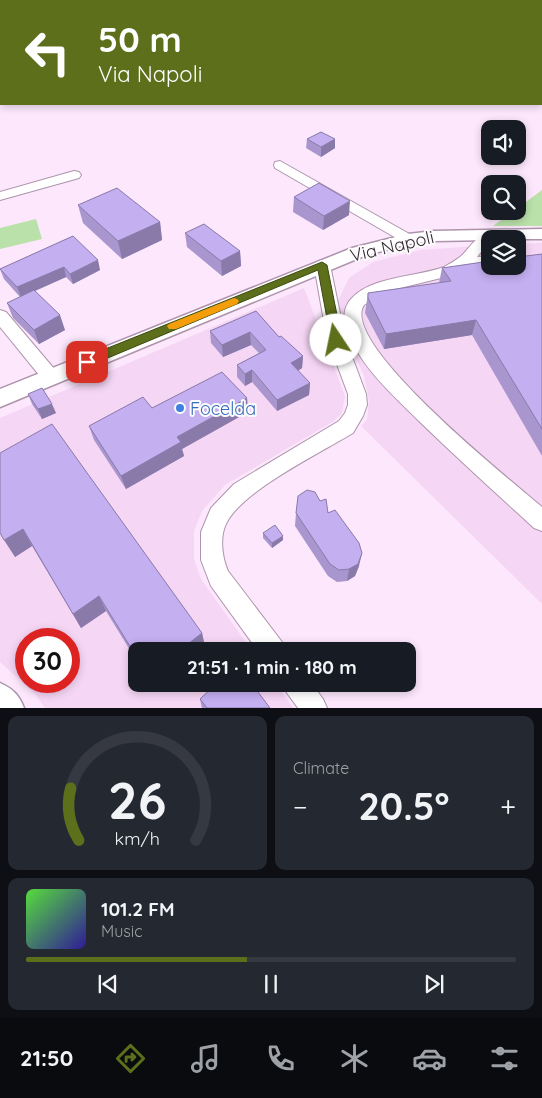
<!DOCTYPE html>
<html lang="en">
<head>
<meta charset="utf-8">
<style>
  :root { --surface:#171b24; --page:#242831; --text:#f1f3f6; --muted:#9ea1a6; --line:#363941; --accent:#5e6f1b }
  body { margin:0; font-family:Quicksand,sans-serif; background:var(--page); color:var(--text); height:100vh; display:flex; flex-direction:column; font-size:19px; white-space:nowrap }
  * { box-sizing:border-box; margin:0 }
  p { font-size:16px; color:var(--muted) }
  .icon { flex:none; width:28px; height:28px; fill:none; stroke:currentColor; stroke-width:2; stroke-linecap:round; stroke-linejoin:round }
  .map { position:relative; height:708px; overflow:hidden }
  .drawer { display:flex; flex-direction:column; gap:8px; padding:8px; background:#0d0f14; flex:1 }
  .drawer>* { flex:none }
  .hud { position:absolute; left:0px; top:0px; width:542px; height:105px; box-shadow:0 2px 8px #0003; background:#5e6f1b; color:#fff; overflow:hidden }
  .fabs { position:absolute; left:481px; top:120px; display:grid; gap:10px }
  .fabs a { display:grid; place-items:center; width:45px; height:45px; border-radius:10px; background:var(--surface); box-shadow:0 2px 8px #0003; font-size:25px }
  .speed { position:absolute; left:15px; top:628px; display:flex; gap:10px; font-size:25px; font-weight:700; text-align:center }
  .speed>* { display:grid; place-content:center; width:65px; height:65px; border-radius:50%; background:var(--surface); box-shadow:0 2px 8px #0003; line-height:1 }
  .speed .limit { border:8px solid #d22; background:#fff; color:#111 }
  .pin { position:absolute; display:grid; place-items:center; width:42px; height:42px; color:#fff; margin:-21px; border-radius:10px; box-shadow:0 2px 8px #0006 }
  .me { position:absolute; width:55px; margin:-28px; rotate:349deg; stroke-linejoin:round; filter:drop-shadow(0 0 4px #0008) }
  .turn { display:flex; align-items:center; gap:18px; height:105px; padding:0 15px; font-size:22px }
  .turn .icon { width:65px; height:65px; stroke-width:2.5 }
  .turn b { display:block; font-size:35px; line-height:42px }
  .big { font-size:38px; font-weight:700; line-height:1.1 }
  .drawer .tile { flex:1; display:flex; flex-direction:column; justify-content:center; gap:8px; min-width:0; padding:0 18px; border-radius:10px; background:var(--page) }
  .drawer .dial { align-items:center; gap:0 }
  .dial svg { height:130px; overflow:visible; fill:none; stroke:var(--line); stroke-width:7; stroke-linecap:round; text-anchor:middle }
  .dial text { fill:var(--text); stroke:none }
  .song { display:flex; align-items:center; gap:15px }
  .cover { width:60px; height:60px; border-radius:8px; background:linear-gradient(135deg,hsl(110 70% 55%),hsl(250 70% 35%)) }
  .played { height:5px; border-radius:2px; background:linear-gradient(90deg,var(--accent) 45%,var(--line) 45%) }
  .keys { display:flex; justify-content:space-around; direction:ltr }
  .heat { display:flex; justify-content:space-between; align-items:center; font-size:28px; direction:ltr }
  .drawer .tiles { flex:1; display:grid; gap:8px; grid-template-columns:1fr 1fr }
  .tile:last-child { grid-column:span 2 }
  .trip { position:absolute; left:128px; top:642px; width:288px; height:50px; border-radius:10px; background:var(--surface); box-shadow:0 2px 8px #0003; font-weight:700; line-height:50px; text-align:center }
  .dock { display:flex; height:80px; justify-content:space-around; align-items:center; background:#090b0e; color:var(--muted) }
  .dock .icon { width:35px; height:35px }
  .dock .on { color:var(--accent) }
  .dock b { font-size:22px; color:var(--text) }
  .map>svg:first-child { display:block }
  .built { fill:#f6d6f5; fill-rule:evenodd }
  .green { fill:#bae1aa }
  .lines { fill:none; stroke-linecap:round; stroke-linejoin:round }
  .minor-casing { stroke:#ad94ac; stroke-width:2 }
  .major-casing { stroke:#ad94ac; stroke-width:3 }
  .highway-casing { stroke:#ad94ac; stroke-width:3 }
  .minor { fill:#fff; fill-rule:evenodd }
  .major { fill:#fff; fill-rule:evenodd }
  .highway { fill:#fff; fill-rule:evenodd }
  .rail-casing { stroke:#968696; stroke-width:3 }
  .rail { stroke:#fcfcfc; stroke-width:2; stroke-dasharray:6; stroke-linecap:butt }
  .wall { fill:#a996cf }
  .shaded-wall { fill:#897aa9 }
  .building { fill:#c4aff1; stroke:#897aa9 }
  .route { fill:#5e6f1b; stroke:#3d4812 }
  .slow { fill:#f59e0b }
  .shop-dot { fill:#3f7fe0; stroke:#fcfcfc; stroke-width:2 }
  .labels { text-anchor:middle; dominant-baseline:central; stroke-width:4; stroke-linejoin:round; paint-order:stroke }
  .street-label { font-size:18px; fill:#342a34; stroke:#fcfcfc }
  .shop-label { font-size:18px; fill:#366cbe; stroke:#fcfcfc; text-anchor:start }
</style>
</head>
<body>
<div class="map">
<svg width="542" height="708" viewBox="0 0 542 708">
  <rect width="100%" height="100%" fill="#fce7fc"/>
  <g class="built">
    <polygon points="542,243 542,604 361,426 367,420 369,401 364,376 334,309 349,278 373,262 421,250 490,245 490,266 518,266 518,244"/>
    <path d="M304,288L345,396L342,413L334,421L225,485L202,511L194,531V559L201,579L252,651H136V684H276L293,708H45L36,695L0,662V418ZM26,639H69V681H26Z"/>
  </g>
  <g class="green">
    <polygon points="542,190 542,226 493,226 513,211 518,211 518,208"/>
    <polygon points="36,219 42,239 0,249 0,228"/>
  </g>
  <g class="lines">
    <g class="minor-casing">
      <g id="minor">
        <polygon points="280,161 413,236 415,239 413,242 403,242 275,168 274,165 275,162"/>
        <polygon points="74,171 79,172 81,175 79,178 0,200 0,192"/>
        <path d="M482,237L487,239L489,242L477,257L490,256V266L466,268L441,278L388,291L364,305C338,343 513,482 542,507V531L534,528C496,493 457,458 420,422C393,395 358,365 346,327C343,316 344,307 351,299C371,276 417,277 444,267C449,264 455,261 460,257C468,251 472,240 482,237Z"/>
        <path d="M322,260L327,262L330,265L345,338L366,394L367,405L363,416L353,433C320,453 244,490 227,522C219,536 222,557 228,571L282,642L285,651H258L211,586L201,560V532L211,508L234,484L339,421L345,413L348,405V394L327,338L314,265L317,262Z"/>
        <polygon points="0,310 6,312 56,371 59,376 56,381 50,383 44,381 0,327"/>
        <polygon points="283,684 312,684 323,699 327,708 298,708 287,693"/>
      </g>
    </g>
    <g class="major-casing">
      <g id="major">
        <polygon points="542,229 542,239 490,239 490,240 434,241 408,244 364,256 0,407 0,389 352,248 408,234 434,231"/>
        <path d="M0,683C13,689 19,695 24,708H0Z"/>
      </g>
    </g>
    <g class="highway-casing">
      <g id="highway">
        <polygon points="479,0 493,0 493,1 480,1"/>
        <rect x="541" y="45" width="1" height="8"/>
      </g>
    </g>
    <use href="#minor" class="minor"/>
    <use href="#major" class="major"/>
    <use href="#highway" class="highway"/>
    <g class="rail-casing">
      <g id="rail">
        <polyline points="15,1 19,0"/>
        <polyline points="65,1 67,0"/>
        <polyline points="105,1 108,0"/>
      </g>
    </g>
    <use href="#rail" class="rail"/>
  </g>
  <g class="wall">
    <polygon points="329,0 396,0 386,1 331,1"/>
    <polygon points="307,139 335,139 335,148 321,157 306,148"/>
    <polygon points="294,197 349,215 323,230 293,212"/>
    <polygon points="78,205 160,222 162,240 122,259 83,223"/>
    <polygon points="185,233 240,251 241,266 222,276 187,247"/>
    <polygon points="73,236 100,270 73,284 66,277 35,291 65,330 39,344 13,318 7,303 20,297 4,279 0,269"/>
    <polygon points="542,254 542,456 472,335 384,349 365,313 368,293 439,283 442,268"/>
    <polygon points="256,311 279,337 303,356 302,368 298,371 310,383 309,395 277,411 252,382 245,386 237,377 237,365 259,353 251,345 223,357 211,343 210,331"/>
    <polygon points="28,394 56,413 42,419 32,404"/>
    <polygon points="247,398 248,412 182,449 184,456 126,489 94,440 89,426 152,408"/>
    <polygon points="0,453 202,633 205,647 200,651 136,651 136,660 106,611 81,628 32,546 15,557"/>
    <polygon points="320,501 328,513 359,566 355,576 347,581 337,582 328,576 295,526 296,513"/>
    <polygon points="263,533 283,540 272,548 263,538"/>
    <polygon points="200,699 270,708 202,708"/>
  </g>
  <g class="shaded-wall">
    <polygon points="351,0 396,0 386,1 351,1"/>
    <polygon points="335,139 335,148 321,157 321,147"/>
    <polygon points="350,201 349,215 323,230 324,216"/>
    <polygon points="160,222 162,240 122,259 118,241"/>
    <polygon points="240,251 241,266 222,276 221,261"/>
    <polygon points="98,260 100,270 73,284 70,274"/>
    <polygon points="64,267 66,277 21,297 17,287"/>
    <polygon points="60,315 65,330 39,344 34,330"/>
    <polygon points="476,320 472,335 384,349 386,334"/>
    <polygon points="250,332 251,345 223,357 222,345"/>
    <polygon points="303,356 302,368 291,375 291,363"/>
    <polygon points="252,370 252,382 245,386 245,374"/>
    <polygon points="310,383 309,395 277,411 277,400"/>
    <polygon points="247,398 248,412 182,449 184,456 126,489 121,476 177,437"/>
    <polygon points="52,404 56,413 42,419 38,409"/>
    <polygon points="23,529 32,546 15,557 4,540"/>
    <polygon points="283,536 283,540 272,548 272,543"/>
    <polygon points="362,553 359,566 355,576 347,581 349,569"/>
    <polygon points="99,596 106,611 81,628 73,614"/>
    <polygon points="202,633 205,647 200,651 179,651"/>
    <polygon points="152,684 159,684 154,688"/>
  </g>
  <g class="building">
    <polygon points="321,132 335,139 321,147 307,139"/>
    <polygon points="319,183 350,201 324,216 294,197"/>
    <polygon points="117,188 160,222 118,241 78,205"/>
    <polygon points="204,224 240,251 221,261 185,233"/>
    <polygon points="73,236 98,260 70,274 64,267 17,287 0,269"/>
    <polygon points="542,254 542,429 476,320 386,334 368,298 368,293 451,281 442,268 490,261 490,266 518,266 518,257"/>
    <polygon points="34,290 60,315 34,330 7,303"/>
    <polygon points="256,311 279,337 281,336 303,356 291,363 310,383 277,400 252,370 245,374 237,365 266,350 250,332 222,345 210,331"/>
    <polygon points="222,372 247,398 177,437 181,442 121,476 89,426 143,397 152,408"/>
    <polygon points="42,388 52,404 38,409 28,394"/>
    <polygon points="52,424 202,633 179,651 136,651 136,656 99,596 73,614 23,529 4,540 0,533 0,453"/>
    <polygon points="307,490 315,492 320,501 326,499 328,513 335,510 359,543 362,553 358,564 349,569 339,570 330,564 296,513 298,496"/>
    <polygon points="275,525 283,536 272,543 263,533"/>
    <polygon points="216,684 252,684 270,708 207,708 200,699"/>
  </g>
  <polygon class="route" points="322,262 327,265 342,340 340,343 336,344 331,340 318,270 91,365 83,365 81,362 83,358"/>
  <polygon class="slow" points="234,298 237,299 239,301 237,304 176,329 169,329 167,326 169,324"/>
  <circle class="shop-dot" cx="180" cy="408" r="5"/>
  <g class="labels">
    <g class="street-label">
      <text transform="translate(392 246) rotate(-13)">Via Napoli</text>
    </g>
    <g class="shop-label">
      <text x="190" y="408">Focelda</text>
    </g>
  </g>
</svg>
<div class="fabs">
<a><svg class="icon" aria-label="sound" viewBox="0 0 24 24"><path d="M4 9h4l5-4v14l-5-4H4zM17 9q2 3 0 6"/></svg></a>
<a><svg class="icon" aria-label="search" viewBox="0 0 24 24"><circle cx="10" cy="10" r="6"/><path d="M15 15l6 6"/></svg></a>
<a><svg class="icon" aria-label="layers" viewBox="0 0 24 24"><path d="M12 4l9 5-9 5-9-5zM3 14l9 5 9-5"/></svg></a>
</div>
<div class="speed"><div class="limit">30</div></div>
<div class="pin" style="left:87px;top:362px;background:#d93025"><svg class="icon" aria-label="arrive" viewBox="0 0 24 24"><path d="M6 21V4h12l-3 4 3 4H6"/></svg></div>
<svg class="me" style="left:336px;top:340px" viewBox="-20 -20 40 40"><circle r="19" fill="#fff"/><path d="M0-13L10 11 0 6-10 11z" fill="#5e6f1b"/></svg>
<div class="trip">21:51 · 1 min · 180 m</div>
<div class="hud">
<div class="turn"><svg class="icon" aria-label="left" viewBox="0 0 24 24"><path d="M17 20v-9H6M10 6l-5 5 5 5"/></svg><div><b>50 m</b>Via Napoli</div></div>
</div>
</div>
<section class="drawer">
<div class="tiles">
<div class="tile dial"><svg viewBox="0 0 100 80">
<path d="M14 69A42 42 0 1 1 86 69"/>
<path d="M14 69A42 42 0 0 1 9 37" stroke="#5e6f1b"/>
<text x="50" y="56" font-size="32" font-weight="700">26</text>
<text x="50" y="72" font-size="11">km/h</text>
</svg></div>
<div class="tile"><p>Climate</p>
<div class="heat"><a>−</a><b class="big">20.5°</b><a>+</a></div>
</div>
<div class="tile">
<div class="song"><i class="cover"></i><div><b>101.2 FM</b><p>Music</p></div></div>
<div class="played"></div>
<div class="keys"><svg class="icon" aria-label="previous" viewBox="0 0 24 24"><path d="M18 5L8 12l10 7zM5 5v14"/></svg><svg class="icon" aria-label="pause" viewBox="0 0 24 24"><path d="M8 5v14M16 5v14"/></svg><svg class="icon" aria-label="next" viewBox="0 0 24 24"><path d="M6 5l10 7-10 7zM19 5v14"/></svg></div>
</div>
</div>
</section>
<nav class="dock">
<b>21:50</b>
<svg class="icon on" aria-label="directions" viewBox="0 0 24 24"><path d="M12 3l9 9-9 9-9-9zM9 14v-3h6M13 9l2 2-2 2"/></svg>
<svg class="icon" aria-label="music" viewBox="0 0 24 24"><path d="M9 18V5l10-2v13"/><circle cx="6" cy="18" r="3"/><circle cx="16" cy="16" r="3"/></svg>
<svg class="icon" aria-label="phone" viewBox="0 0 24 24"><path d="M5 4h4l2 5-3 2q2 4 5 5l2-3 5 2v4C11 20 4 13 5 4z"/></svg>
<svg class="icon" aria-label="climate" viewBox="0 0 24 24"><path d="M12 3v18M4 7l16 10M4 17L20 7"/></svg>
<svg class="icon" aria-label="car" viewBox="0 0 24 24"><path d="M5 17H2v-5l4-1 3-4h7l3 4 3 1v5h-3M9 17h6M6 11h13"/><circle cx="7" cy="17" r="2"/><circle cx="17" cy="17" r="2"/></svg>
<svg class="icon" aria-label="filters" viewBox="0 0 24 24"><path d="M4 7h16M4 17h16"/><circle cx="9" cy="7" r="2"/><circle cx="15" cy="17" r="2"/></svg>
</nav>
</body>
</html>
